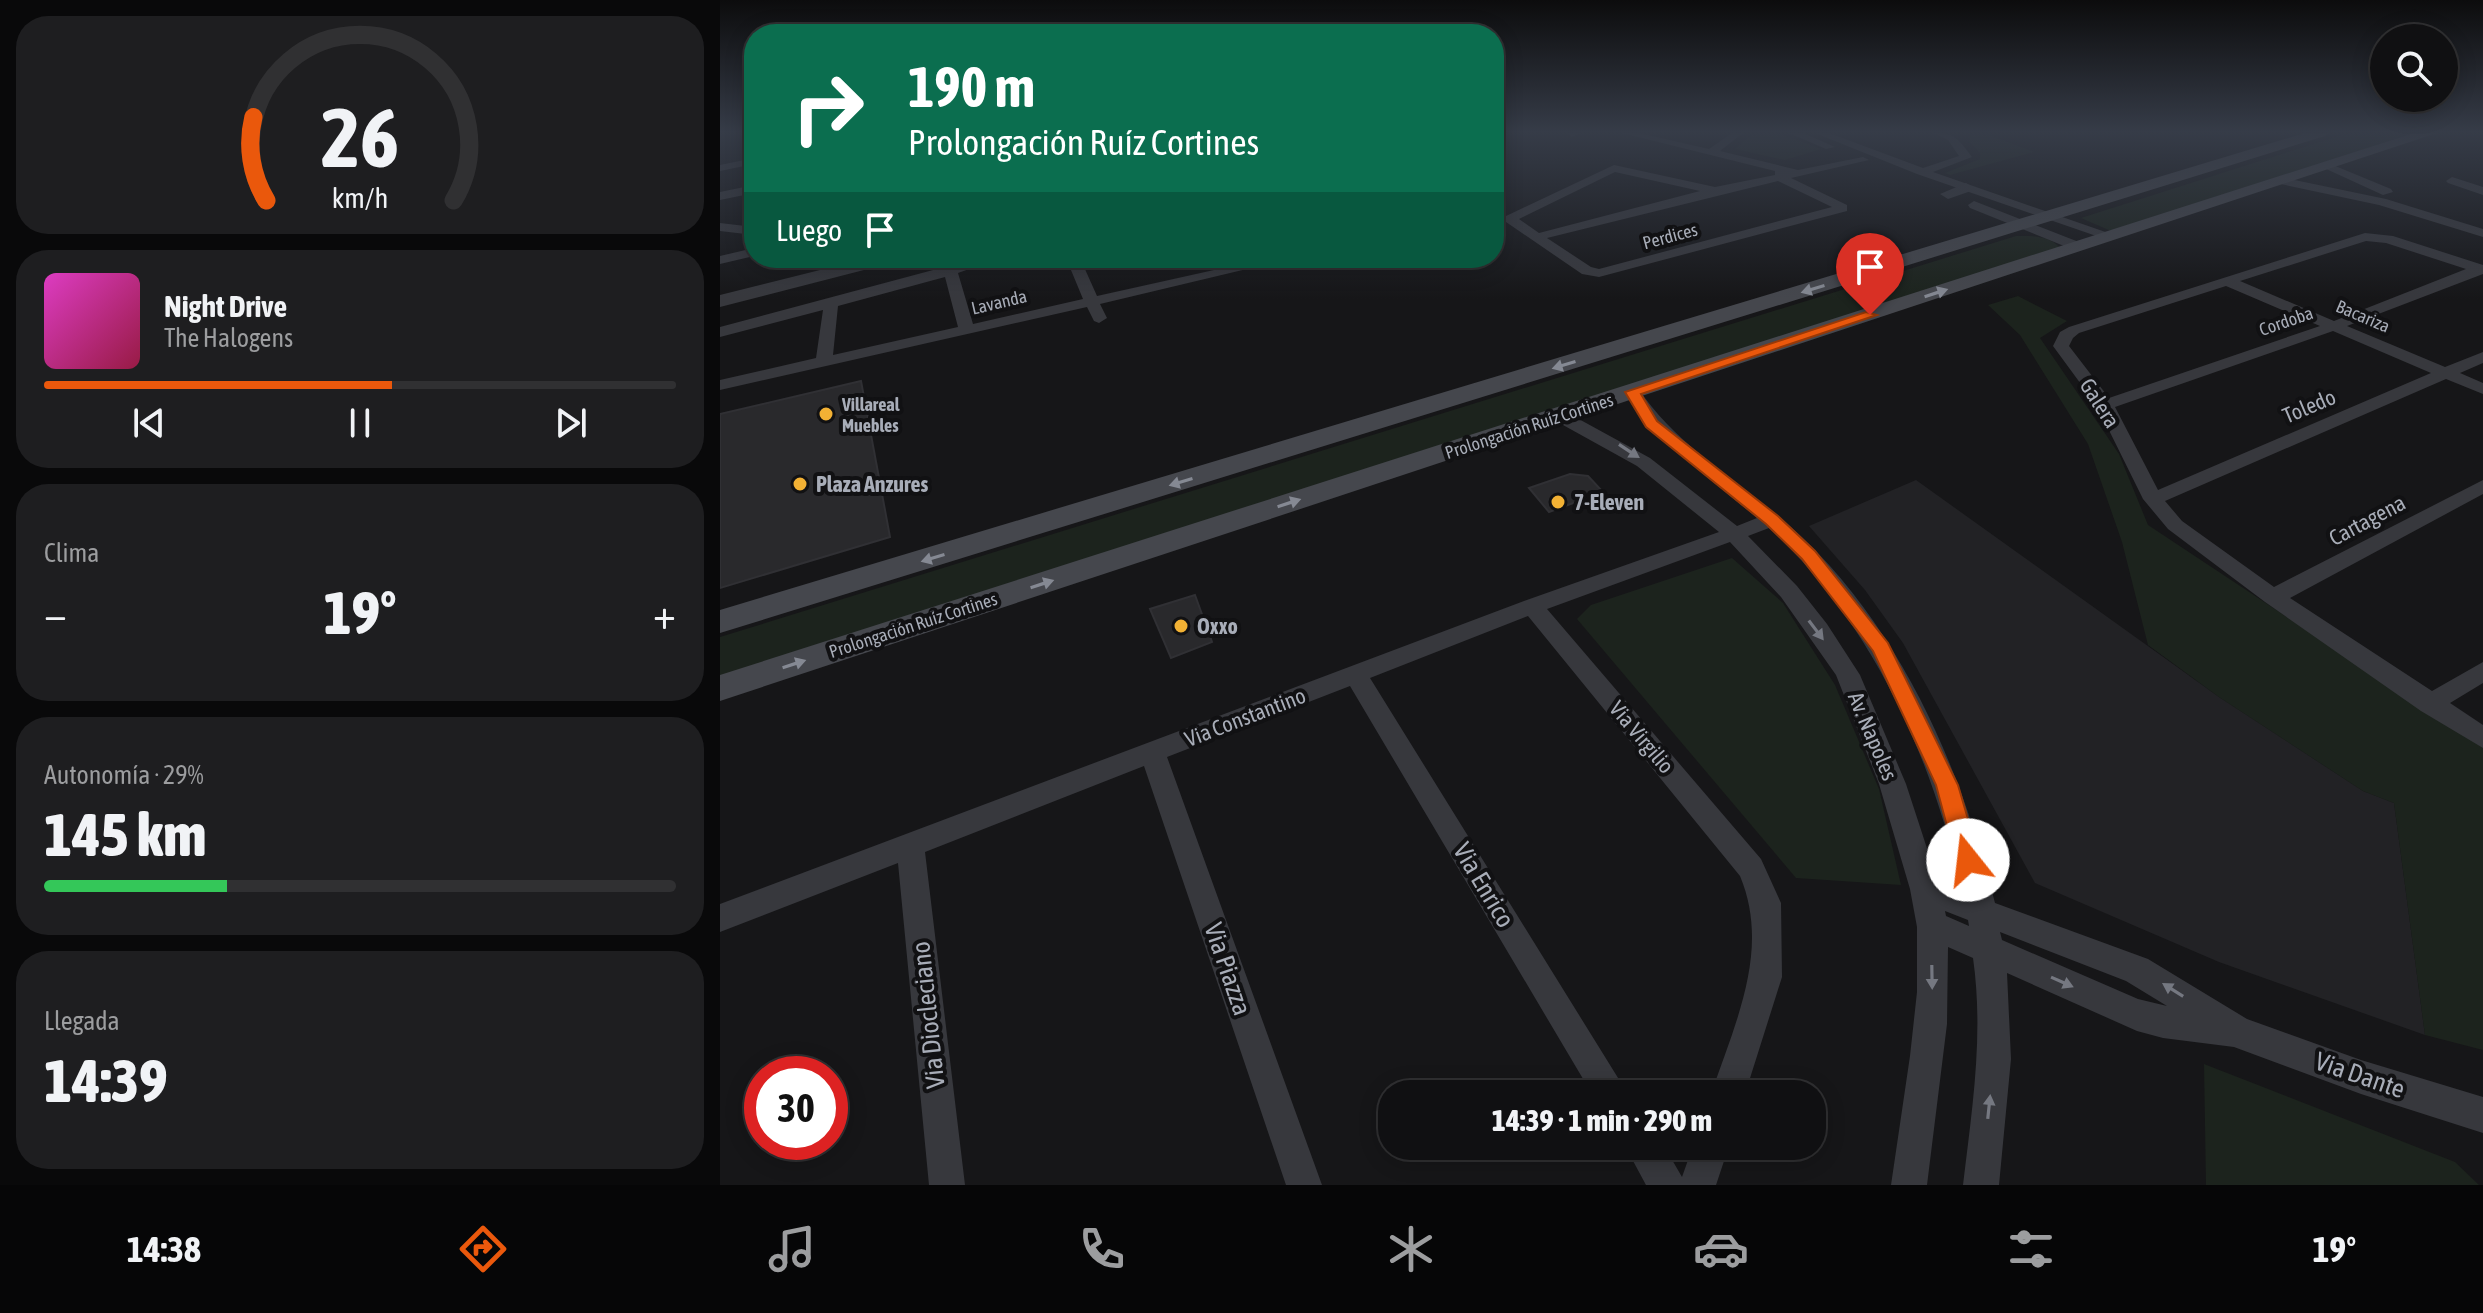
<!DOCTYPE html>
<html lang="es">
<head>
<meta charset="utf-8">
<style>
  :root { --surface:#101012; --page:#1e1e20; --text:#f1f3f6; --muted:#9c9d9f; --line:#303032; --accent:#ea580c }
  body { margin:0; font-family:"Asap Condensed",sans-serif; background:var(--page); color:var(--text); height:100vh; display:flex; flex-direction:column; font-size:30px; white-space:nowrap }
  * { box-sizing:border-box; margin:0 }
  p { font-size:26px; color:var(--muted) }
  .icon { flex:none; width:44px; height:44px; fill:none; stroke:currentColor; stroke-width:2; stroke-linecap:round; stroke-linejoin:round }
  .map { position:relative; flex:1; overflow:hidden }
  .drawer { display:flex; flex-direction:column; gap:16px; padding:16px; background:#09090a; width:720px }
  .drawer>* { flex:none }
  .top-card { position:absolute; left:24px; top:24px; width:760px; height:244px; border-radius:32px; box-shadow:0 4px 20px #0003,0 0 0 2px var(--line); background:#0b6e4f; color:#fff; overflow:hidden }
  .fabs { position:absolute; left:1650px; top:24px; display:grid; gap:16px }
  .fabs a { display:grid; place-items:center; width:88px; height:88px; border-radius:50%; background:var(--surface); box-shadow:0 4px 20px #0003,0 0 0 2px var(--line); font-size:40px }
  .speed { position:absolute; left:24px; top:1056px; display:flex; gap:16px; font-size:40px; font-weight:700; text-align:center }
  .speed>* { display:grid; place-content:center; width:104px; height:104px; border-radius:50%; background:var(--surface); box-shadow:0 4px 20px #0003,0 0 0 2px var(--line); line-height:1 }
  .speed .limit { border:12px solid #d22; background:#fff; color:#111 }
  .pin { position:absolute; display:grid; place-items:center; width:68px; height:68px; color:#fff; margin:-82px -34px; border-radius:50% 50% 50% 0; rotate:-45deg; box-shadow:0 0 8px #0007 }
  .pin .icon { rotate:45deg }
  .me { position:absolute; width:88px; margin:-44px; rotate:344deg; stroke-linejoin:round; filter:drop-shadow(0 0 6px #0008) }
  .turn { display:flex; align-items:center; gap:28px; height:168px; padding:0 32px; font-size:36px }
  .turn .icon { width:104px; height:104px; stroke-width:2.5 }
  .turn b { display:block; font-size:56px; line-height:68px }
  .then { display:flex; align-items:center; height:76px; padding:0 32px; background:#0003; gap:16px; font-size:30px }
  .big { font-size:60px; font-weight:800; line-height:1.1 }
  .drawer .card { flex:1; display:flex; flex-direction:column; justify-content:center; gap:12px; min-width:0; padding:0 28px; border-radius:32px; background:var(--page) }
  .drawer .dial { align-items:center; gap:0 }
  .dial svg { height:208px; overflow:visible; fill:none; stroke:var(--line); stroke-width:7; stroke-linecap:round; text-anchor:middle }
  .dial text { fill:var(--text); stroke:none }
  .song { display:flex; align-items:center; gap:24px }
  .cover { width:96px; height:96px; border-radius:12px; background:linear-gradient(135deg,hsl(310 70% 55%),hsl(340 70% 35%)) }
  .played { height:8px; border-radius:4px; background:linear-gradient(90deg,var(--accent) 55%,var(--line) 55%) }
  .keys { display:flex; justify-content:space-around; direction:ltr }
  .heat { display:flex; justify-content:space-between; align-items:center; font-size:44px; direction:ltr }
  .charge { height:12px; border-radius:6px; background:linear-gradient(90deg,#34c759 29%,var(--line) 0) }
  .trip { position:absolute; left:658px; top:1080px; width:448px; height:80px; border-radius:32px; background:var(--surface); box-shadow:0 4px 20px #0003,0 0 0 2px var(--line); font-weight:800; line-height:80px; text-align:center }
  .tab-bar { display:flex; height:128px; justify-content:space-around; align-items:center; background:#060607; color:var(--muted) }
  .tab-bar .icon { width:56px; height:56px }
  .tab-bar .selected { color:var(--accent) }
  .tab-bar b { font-size:36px; color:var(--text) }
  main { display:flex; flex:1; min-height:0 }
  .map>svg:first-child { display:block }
  .built { fill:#222225 }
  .green { fill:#1c231d }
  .building { fill:#29292c; stroke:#303034; stroke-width:2 }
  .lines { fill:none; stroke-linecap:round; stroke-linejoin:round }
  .minor { fill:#37383d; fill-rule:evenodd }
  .tertiary { fill:#37383d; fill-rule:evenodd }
  .secondary { fill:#45474d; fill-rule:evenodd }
  .oneway { fill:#858993 }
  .oneway2 { fill:#757881 }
  .route { fill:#ea580c; stroke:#983908; stroke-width:2 }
  .poi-dot { fill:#f2b134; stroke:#111113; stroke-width:3 }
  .labels { text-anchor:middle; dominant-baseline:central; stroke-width:8; stroke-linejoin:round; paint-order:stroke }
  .far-street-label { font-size:18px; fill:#a8adb8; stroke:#111113 }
  .far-poi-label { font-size:18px; font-weight:bold; fill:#a8adb8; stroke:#111113; text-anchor:start }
  .street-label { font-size:22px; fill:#a8adb8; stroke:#111113 }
  .poi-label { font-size:22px; font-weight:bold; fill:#a8adb8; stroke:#111113; text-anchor:start }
  .near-street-label { font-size:26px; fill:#a8adb8; stroke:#111113 }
</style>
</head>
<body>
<main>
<section class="drawer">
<div class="card dial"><svg viewBox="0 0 100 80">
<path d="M14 69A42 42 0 1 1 86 69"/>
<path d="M14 69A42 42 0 0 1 9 37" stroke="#ea580c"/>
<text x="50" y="56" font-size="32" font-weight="700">26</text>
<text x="50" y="72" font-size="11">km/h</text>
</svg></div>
<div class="card">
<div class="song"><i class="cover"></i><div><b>Night Drive</b><p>The Halogens</p></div></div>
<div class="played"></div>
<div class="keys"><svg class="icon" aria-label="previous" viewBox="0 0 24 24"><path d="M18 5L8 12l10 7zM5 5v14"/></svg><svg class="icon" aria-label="pause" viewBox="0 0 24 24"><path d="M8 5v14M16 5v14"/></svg><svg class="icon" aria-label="next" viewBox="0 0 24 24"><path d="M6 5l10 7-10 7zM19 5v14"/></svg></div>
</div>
<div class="card"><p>Clima</p>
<div class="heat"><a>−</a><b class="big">19°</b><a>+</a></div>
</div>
<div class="card"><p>Autonomía · 29%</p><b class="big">145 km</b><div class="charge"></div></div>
<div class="card"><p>Llegada</p><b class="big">14:39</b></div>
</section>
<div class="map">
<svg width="1763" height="1185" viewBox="0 0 1763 1185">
  <rect width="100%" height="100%" fill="#161618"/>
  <polygon class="built" points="1196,480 1499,697 1643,791 1674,803 1705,1035 1499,962 1315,883 1183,643 1145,590 1089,526"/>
  <g class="green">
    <polygon points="1033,133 1059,133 1101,149 1065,160 1015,149"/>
    <polygon points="1252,133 1275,133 1269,135 1314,152 1230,175 1225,173 1260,159 1260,153 1249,141"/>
    <polygon points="1628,133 1696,133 1391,231 1361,218"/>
    <path d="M1296,236C1312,236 1329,235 1340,248L0,682V637Z"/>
    <polygon points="1298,296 1347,321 1320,338 1399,454 1428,525 1763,747 1763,1050 1705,1035 1674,803 1643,791 1499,697 1428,645 1402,542 1368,444 1300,335 1268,305"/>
    <polygon points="1012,558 1063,603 1115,685 1159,789 1181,885 1076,878 857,619 871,605"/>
    <polygon points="1484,1064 1735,1162 1759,1185 1486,1185"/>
  </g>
  <g class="building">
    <polygon points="141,381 170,537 0,588 0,414"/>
    <polygon points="850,474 868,476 883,492 829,512 809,488"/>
    <polygon points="475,595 492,642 451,658 430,609"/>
  </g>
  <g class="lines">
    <g class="minor">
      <polygon points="848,133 861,133 852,137"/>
      <path d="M902,133H919L989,149L1012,133H1023L1000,151L1078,170L1143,157L1149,160L1071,178L1127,205V211L879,277L862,274L786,222V216L894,165L995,187L1055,175V171ZM895,172L980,191L819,233L799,219ZM1058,181L1112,207L879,269L871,267L827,238Z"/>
      <polygon points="1069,133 1083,133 1115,147 1106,149"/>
      <path d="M1095,133H1109L1203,168L1239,156L1228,140L1214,133C1235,132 1240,141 1252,157L1213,172L1397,236L1385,239L1197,174Z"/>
      <polygon points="34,158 34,164 0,171 0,165"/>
      <polygon points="1608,163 1671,189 1673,192 1663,195 1604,168 1604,164"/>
      <polygon points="1560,177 1666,199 1763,229 1763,237 1659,205 1556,183 1554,181"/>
      <polygon points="1732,177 1763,187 1763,195 1728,183 1726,181"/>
      <polygon points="34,185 34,193 0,200 0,192"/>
      <polygon points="1254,201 1364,244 1366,247 1354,250 1250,208 1248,205"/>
      <polygon points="0,223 34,227 34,235 0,231"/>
      <path d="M1645,233L1673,236L1763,265V274L1627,326L1725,367L1763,352V363L1740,373L1763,383V394L1726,379L1445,501L1462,521L1554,587L1763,480V494L1570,598L1712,691L1763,662V683L1730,703L1763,725V748L1701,711L1545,602L1448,529L1423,499L1377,406L1333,346L1340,332L1349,327ZM1646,241L1666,243L1746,269L1614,321L1520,281ZM1506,286L1600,326L1389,398L1349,346L1353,338L1359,333ZM1613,331L1711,373L1438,490L1395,407Z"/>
      <polygon points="34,248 34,256 0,264 0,256"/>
      <path d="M258,258H280L238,273L253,324L363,299L346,258H360L377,296L548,258H573L380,304L387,318L379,323L374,321L367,307L0,390V380L96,358L103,310L0,337V327ZM225,277L238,327L113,355L118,306Z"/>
      <path d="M912,387L918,388C957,447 1020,481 1071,527C1179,624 1240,765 1275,903L1428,959L1527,1019L1641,1060L1763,1097V1133L1641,1094L1514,1047L1443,1038L1417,1031L1287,973L1291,1059L1279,1185H1243C1252,1109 1264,1035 1253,958L1228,947L1227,1024L1207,1185H1171L1190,1056L1197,992V927L1190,889L1159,784L1116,675L1061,597L1010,542L827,609L1041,859L1061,903L1062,977L1025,1094H991C1015,1023 1051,950 1020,876L808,616L650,678L908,1094H872L630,686L447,757L602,1185H566L424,766L205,852L245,1185H209L178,863L0,932V904L804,601L999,532L917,466L834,420L831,416L834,412H846L930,458L1017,526L1037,518L937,436L904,392ZM1049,528C1152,622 1212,757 1242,891L1218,882L1186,784L1140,675L1107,624L1077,586L1028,536ZM1225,911L1248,920L1249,926L1226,916ZM1280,932L1406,981L1447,1006L1418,999L1282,940Z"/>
      <polygon points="905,1146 944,1146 962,1177 973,1146 1009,1146 996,1185 926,1185"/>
    </g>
    <g class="tertiary">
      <polygon points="1246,183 1254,188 1251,191 1228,199 1220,194"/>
      <polygon points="148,258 178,258 175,262 0,307 0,295"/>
    </g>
    <g class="secondary">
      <polygon points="1585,133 1608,133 1605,136 0,633 0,610"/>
      <polygon points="1694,133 1717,133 0,701 0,675"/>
    </g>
  </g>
  <defs><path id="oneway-solid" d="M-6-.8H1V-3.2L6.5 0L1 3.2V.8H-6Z" transform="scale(2)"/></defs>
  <g class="oneway">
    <use href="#oneway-solid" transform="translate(1093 289) rotate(163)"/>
    <use href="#oneway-solid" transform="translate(1216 293) rotate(-18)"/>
    <use href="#oneway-solid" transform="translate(844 365) rotate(163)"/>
    <use href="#oneway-solid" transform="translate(461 482) rotate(163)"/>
    <use href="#oneway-solid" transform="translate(569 503) rotate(-18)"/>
    <use href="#oneway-solid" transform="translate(213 558) rotate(163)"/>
    <use href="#oneway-solid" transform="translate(322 584) rotate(-18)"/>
    <use href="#oneway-solid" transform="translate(74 664) rotate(-18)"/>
  </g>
  <g class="oneway2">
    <use href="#oneway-solid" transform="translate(909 451) rotate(33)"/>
    <use href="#oneway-solid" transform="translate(1096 630) rotate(53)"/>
    <use href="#oneway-solid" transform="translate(1212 977) rotate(89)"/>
    <use href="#oneway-solid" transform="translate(1342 982) rotate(24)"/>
    <use href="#oneway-solid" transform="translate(1453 990) rotate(-148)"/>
    <use href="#oneway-solid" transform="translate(1269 1107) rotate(-84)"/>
  </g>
  <linearGradient id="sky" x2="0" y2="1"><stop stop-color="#0c0c0d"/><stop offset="0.44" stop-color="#363c48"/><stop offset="1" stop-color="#363c48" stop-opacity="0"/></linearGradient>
  <rect width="1763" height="299" fill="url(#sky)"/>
  <polygon class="route" points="1146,312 1157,315 921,394 937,421 1058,516 1095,551 1168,643 1238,785 1260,860 1257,868 1248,871 1240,868 1236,860 1216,785 1153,651 1082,559 1046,524 926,427 905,392"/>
  <g class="poi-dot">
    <circle cx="106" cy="414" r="8"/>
    <circle cx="80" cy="484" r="8"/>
    <circle cx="838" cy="502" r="8"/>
    <circle cx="461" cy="626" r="8"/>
  </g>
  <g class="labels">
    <g class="far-street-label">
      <text transform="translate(950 236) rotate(-15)">Perdices</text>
      <text transform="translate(279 302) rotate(-13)">Lavanda</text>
      <text transform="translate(1643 316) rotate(23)">Bacariza</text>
      <text transform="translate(1566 321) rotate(-19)">Cordoba</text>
      <text transform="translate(809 426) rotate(-18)">Prolongación Ruíz Cortines</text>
      <text transform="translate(193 625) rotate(-18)">Prolongación Ruíz Cortines</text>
    </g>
    <g class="far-poi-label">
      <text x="122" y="404">Villareal<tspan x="122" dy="21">Muebles</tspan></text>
    </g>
    <g class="street-label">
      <text transform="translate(1380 403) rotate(57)">Galera</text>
      <text transform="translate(1589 406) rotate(-23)">Toledo</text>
      <text transform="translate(1647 520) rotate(-28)">Cartagena</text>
      <text transform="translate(525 717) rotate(-21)">Via Constantino</text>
      <text transform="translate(1153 736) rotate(67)">Av. Napoles</text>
      <text transform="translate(922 737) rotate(50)">Via Virgilio</text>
    </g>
    <g class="poi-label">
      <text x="96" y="484">Plaza Anzures</text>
      <text x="854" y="502">7-Eleven</text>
      <text x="477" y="626">Oxxo</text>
    </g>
    <g class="near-street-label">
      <text transform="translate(764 885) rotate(59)">Via Enrico</text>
      <text transform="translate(508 969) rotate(71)">Via Piazza</text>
      <text transform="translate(208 1015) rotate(-96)">Via Diocleciano</text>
      <text transform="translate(1640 1075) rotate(19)">Via Dante</text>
    </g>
  </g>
</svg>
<div class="fabs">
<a><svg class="icon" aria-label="search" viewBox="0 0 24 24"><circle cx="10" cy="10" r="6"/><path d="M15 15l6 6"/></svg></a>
</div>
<div class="speed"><div class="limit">30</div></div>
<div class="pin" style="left:1150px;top:315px;background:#d93025"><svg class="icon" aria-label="arrive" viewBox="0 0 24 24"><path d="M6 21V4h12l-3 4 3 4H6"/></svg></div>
<svg class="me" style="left:1248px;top:860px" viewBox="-20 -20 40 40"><circle r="19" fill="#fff"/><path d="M0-13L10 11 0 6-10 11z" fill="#ea580c"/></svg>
<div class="trip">14:39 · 1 min · 290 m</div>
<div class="top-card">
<div class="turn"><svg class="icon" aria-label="right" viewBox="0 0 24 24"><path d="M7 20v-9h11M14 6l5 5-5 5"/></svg><div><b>190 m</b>Prolongación Ruíz Cortines</div></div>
<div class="then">Luego<svg class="icon" aria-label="arrive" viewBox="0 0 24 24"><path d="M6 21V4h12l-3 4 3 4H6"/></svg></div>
</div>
</div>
</main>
<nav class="tab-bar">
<b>14:38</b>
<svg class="icon selected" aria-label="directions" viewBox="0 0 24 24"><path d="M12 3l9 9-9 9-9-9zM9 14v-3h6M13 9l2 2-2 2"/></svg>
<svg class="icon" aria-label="music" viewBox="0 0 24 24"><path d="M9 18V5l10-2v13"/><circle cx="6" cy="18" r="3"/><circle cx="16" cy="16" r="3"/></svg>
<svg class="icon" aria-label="phone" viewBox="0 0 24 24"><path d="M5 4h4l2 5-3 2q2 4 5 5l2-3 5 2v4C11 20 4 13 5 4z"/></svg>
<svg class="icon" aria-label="climate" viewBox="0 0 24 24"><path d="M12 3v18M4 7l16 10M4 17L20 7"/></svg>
<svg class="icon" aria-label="car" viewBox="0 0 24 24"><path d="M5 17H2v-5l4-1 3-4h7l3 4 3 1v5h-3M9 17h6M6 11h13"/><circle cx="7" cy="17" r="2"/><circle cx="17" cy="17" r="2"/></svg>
<svg class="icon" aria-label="filters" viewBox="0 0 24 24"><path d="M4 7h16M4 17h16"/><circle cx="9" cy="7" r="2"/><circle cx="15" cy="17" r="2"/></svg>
<b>19°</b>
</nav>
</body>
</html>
